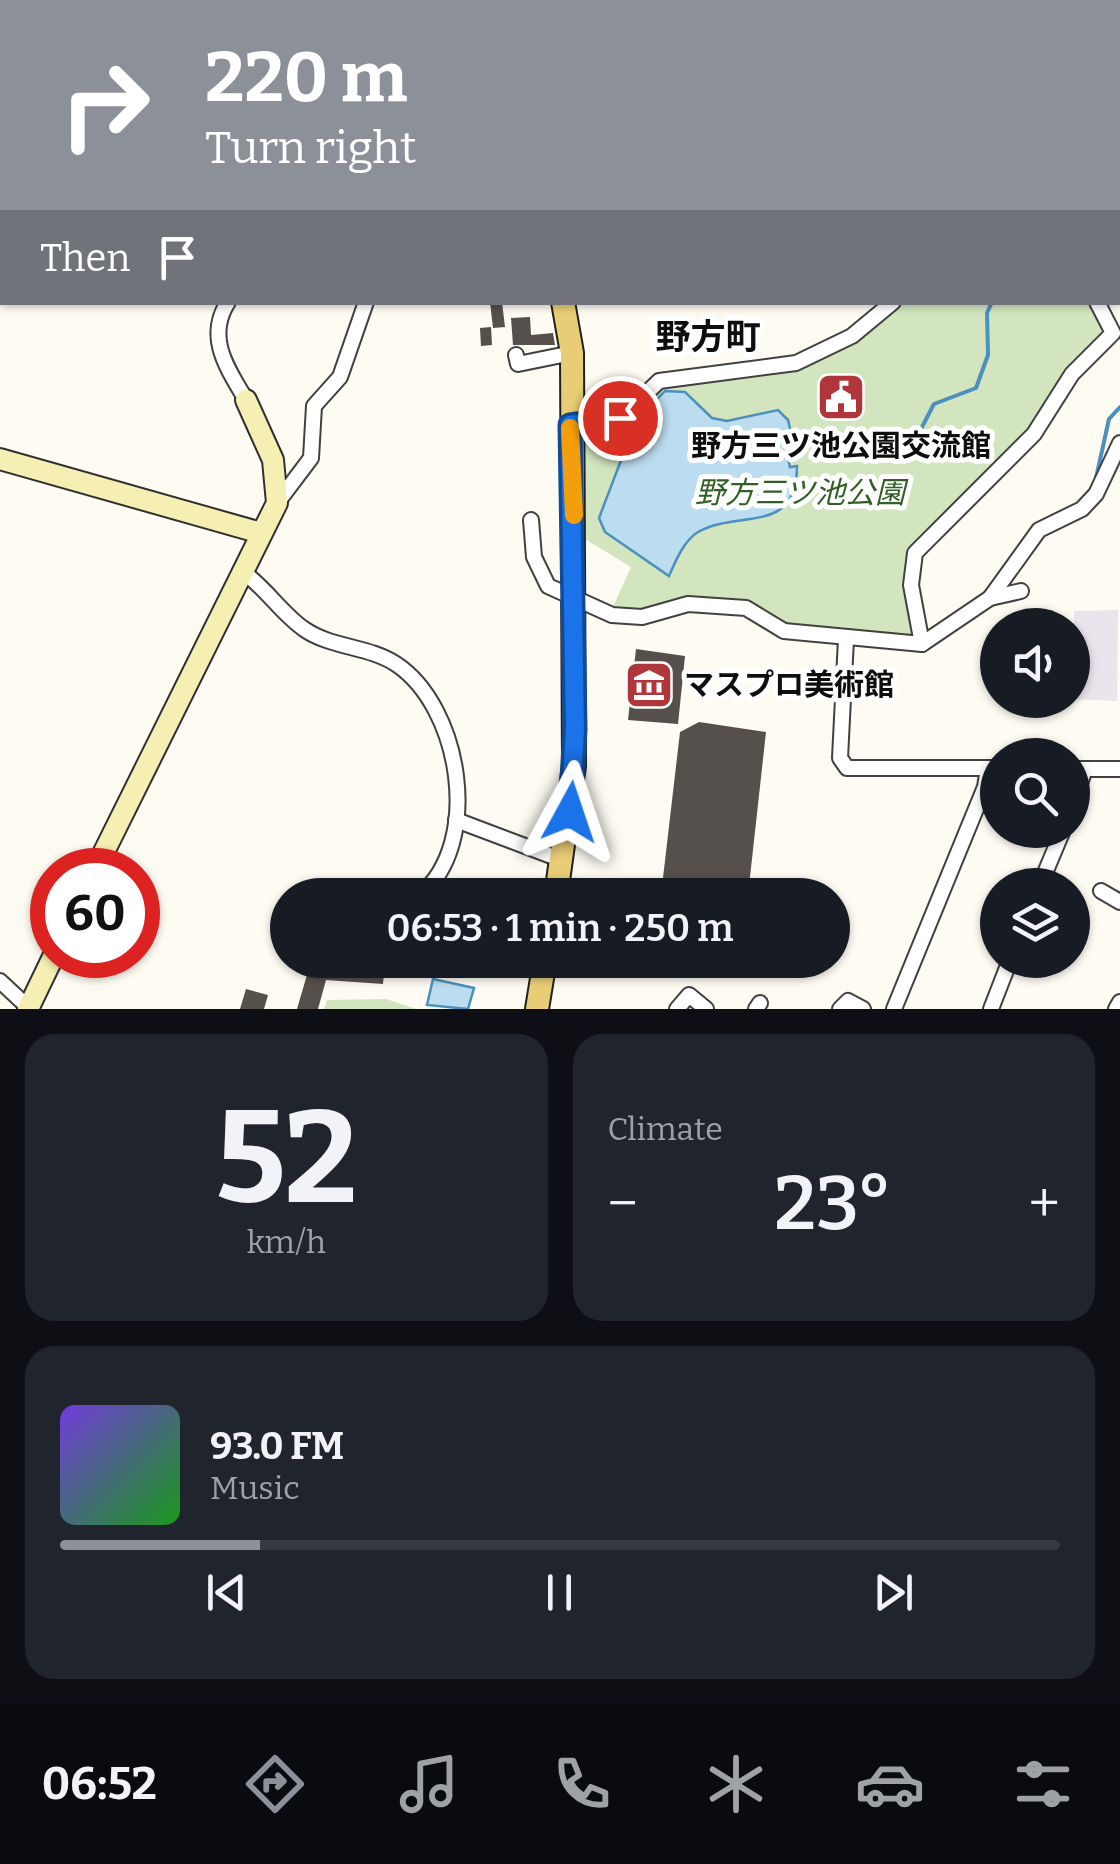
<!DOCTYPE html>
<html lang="en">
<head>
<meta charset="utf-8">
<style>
  :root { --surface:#171b24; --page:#20242c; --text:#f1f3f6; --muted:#9ea1a6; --line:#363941; --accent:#8c9099 }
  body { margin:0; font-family:Bitter,"Noto Sans JP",serif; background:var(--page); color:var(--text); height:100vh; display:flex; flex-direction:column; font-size:38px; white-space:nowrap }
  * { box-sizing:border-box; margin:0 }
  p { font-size:32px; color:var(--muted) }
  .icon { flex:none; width:55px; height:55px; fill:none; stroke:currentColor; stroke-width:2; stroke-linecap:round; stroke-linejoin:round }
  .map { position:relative; height:1009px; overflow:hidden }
  .drawer { display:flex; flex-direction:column; gap:25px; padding:25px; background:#0d0f14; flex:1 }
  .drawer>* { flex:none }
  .guide { position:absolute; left:0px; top:0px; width:1120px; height:305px; box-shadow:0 2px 8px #0004; background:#8c9099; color:#fff; overflow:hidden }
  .tools { position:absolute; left:980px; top:608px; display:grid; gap:20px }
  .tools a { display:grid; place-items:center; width:110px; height:110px; border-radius:50%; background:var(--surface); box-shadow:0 2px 8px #0004; font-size:50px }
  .speed { position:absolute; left:30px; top:848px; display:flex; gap:20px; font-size:50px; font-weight:700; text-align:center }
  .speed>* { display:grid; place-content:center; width:130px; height:130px; border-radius:50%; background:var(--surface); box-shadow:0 2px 8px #0004; line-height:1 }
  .speed .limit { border:15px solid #d22; background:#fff; color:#111 }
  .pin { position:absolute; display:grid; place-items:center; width:85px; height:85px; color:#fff; margin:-42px; border:5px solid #fff; border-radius:50%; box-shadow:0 2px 10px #0007 }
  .me { position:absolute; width:110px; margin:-55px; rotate:5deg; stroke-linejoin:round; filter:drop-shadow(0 0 8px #0008) }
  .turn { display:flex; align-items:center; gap:35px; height:210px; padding:0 40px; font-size:45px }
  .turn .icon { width:130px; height:130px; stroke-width:2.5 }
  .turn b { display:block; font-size:70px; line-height:85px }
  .then { display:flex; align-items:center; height:95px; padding:0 40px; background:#0003; gap:20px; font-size:38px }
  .big { font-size:75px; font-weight:600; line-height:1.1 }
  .drawer .tile { flex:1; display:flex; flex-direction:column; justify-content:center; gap:15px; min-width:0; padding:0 35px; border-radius:30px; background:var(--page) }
  .drawer .dial { align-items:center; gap:0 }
  .dial b { font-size:130px; line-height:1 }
  .song { display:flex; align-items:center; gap:30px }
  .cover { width:120px; height:120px; border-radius:15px; background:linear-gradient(135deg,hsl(260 70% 55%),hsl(120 70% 35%)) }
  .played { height:10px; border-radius:5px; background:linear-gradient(90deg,var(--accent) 20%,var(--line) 20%) }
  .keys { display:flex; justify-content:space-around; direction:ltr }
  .heat { display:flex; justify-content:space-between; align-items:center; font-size:55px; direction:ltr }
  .drawer .tiles { flex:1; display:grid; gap:25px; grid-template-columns:1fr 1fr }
  .tile:last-child { grid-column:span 2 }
  .trip { position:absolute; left:270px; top:878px; width:580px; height:100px; border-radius:50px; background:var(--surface); box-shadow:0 2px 8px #0004; font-weight:600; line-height:100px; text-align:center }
  .menu { display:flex; height:160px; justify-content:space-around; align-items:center; background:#090b0e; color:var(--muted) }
  .menu .icon { width:70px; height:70px }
  .menu .selected { color:var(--accent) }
  .menu b { font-size:45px; color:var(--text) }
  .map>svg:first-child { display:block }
  .industrial { fill:#ebe4ec }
  .green { fill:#d2e5be }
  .forest { fill:#b7d39f }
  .water { fill:#bcdcef; stroke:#4b90be; stroke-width:2.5 }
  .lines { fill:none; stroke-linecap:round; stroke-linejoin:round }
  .stream { stroke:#4b90be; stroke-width:4 }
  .river { stroke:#bcdcef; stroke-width:22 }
  .building { fill:#56504c }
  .street-casing { stroke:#414141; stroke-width:18 }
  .secondary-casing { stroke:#303030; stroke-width:24 }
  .primary-casing { stroke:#1f1f1f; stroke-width:26 }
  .street { stroke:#fff; stroke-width:14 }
  .secondary { stroke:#f6efb4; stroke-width:20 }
  .primary { stroke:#e9cd76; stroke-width:22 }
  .route-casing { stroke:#114b97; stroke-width:25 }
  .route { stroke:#1a73e8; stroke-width:18 }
  .slow { stroke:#f59e0b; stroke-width:18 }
  .labels { text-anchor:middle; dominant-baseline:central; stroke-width:10; stroke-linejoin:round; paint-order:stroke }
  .poi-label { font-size:30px; font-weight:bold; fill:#0e0e0e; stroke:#fff }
  .park-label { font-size:30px; font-style:italic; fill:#325f26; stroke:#fff }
  .quarter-label { font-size:35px; font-weight:bold; fill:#0e0e0e; stroke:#fff }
</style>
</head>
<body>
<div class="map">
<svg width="1120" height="1009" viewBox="0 0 1120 1009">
  <rect width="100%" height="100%" fill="#fdfbf2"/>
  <polygon class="industrial" points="1118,610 1117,701 1073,699 1074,611"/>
  <g class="green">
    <polygon points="902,303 1092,303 1108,333 1027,434 908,550 906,588 916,637 786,627 746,604 643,613 612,609 631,567 585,539 584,429 622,425 661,386 765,376 797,367 856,338"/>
    <polygon points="386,999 416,1009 324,1009 327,1000"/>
  </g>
  <polygon class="forest" points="717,0 1077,0 1077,2 716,2"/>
  <g class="water">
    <path d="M665,391L685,392L712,418L727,421L778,410L788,420L795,450L787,454L790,467L797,466C797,536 739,509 698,532C683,541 674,565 669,576L605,532L599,518L636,421Z"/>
    <polygon points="433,979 474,988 468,1009 427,1005"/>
  </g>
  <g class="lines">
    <g class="stream">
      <polyline points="911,448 934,404 976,388 988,355 987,313 992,302"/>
      <polyline points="1096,478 1109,419 1120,407"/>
    </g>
    <g class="river">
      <polyline points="373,2 377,0"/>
      <polyline points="563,2 569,0"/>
      <polyline points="0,292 2,290"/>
    </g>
  </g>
  <g class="building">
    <polygon points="490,302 502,302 505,327 493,328"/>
    <polygon points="530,317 531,335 553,333 555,345 513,345 511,318"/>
    <polygon points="491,327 492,345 481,346 480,328"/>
    <polygon points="636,649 685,656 678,724 628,720"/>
    <polygon points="699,722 766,732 748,895 661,895 680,732"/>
    <polygon points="339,960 385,963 383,984 326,980 318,1009 297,1009 311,961 338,968"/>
    <polygon points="246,989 268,995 264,1009 240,1009"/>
  </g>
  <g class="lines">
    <g class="street-casing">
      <g id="street">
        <polyline points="148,0 157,2"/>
        <polyline points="203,2 204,0"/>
        <polyline points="343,2 347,0"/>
        <polyline points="598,2 603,0"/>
        <polyline points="1118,286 1120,285"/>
        <path d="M228,302C205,338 228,369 246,400"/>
        <polyline points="516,355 518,364 572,353"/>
        <polyline points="570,425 621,418 659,381 796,363 852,336 893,302"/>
        <polyline points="277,503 311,458 314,406 340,377 366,302"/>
        <polyline points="531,520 534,557 548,586 612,615 642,617 688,604 746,608 784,631 922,644 990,598 1021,591"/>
        <path d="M243,572C266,588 281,613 304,629C331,648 369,646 396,664C461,707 483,843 420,895"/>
        <polyline points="990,598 1039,530 1082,509 1096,494 1120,443"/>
        <polyline points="846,639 840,758 847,768 998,768"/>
        <polyline points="922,644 911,585 915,553 1034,434 1072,374 1113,333 1097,302"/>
        <polyline points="1072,769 1120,769"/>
        <polyline points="1072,807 1085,769"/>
        <polyline points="456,820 562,860"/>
        <polyline points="1040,885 1063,830"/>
        <polyline points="1101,891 1120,902"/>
        <polyline points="0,981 30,1009"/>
        <polyline points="677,1009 689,995 706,1009"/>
        <polyline points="756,1009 760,1003"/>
        <polyline points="840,1009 848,1001 863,1009"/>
        <polyline points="894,1009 985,787 988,768"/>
        <polyline points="991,1009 1010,960"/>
        <polyline points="1116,1009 1120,1002"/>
      </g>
    </g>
    <g class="secondary-casing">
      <g id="secondary">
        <polyline points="0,459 261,533"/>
        <polyline points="95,870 277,503 273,460 246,400"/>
        <polyline points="28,1009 54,955"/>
      </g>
    </g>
    <g class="primary-casing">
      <g id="primary">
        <polyline points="484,0 485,2"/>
        <polyline points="556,895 574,766 572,353 563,302"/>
        <polyline points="537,1009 545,960"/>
      </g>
    </g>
    <use href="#street" class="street"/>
    <use href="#secondary" class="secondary"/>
    <use href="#primary" class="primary"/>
  </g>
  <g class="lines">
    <g class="route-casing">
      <polyline id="route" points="570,812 575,730 570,425 620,418"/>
    </g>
    <use href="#route" class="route"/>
    <polyline class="slow" points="570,428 574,515"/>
  </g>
  <defs>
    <g id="civic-square" transform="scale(2.5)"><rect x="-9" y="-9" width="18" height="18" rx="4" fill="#af363b" stroke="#fff"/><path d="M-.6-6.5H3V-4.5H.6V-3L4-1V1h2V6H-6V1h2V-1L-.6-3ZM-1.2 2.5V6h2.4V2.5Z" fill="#fff"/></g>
    <g id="museum-square" transform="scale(2.5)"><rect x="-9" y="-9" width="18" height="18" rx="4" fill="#af363b" stroke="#fff"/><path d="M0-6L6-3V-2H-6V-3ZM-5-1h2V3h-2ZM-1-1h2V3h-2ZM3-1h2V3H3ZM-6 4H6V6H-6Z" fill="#fff"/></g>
  </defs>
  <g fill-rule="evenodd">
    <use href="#civic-square" x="841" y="397"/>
    <use href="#museum-square" x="649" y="685"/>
  </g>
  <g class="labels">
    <g class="poi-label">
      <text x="841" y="446">野方三ツ池公園交流館</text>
      <text x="684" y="685" text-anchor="start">マスプロ美術館</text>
    </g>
    <g class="park-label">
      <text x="800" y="493">野方三ツ池公園</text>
    </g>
    <g class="quarter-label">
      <text x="708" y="337">野方町</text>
    </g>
  </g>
</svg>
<div class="tools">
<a><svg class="icon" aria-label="sound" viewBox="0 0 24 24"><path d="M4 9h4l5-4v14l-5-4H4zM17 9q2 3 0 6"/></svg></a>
<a><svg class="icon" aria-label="search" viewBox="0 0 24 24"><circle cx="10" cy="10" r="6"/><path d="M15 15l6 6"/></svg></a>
<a><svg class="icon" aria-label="layers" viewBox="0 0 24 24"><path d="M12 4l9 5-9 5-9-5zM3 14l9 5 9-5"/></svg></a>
</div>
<div class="speed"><div class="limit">60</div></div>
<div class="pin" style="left:620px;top:418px;background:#d93025"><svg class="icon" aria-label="arrive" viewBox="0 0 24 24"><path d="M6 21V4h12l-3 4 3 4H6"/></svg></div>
<svg class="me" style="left:570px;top:812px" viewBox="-20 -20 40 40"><path d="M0-17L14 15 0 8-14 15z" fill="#1a73e8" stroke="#fff" stroke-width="4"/></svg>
<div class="trip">06:53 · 1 min · 250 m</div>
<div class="guide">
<div class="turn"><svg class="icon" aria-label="right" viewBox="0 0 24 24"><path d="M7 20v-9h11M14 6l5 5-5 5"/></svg><div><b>220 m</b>Turn right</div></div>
<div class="then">Then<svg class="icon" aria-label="arrive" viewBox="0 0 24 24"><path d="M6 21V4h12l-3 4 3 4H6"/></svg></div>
</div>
</div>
<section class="drawer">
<div class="tiles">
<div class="tile dial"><b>52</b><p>km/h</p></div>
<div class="tile"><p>Climate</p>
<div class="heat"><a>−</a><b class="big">23°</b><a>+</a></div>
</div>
<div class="tile">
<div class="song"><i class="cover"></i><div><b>93.0 FM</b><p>Music</p></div></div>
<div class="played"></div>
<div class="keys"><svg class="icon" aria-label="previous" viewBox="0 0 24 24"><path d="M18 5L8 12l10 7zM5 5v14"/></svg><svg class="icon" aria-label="pause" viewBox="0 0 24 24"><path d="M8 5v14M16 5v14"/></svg><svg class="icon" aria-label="next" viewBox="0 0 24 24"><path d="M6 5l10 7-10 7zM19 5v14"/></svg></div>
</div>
</div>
</section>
<nav class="menu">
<b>06:52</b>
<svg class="icon selected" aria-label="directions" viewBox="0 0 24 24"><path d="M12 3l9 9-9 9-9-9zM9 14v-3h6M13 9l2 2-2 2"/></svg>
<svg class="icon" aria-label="music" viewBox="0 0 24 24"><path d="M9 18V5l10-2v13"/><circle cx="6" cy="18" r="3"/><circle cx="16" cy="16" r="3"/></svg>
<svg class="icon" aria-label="phone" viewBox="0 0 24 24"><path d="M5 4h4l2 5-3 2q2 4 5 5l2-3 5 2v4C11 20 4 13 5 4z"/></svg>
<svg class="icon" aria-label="climate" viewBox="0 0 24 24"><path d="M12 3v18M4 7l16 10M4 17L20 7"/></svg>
<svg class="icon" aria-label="car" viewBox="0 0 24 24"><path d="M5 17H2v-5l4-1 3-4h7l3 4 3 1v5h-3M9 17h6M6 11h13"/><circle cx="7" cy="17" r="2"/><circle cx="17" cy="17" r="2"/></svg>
<svg class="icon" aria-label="filters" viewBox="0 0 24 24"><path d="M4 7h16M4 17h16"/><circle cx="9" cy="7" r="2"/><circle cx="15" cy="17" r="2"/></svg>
</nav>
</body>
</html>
